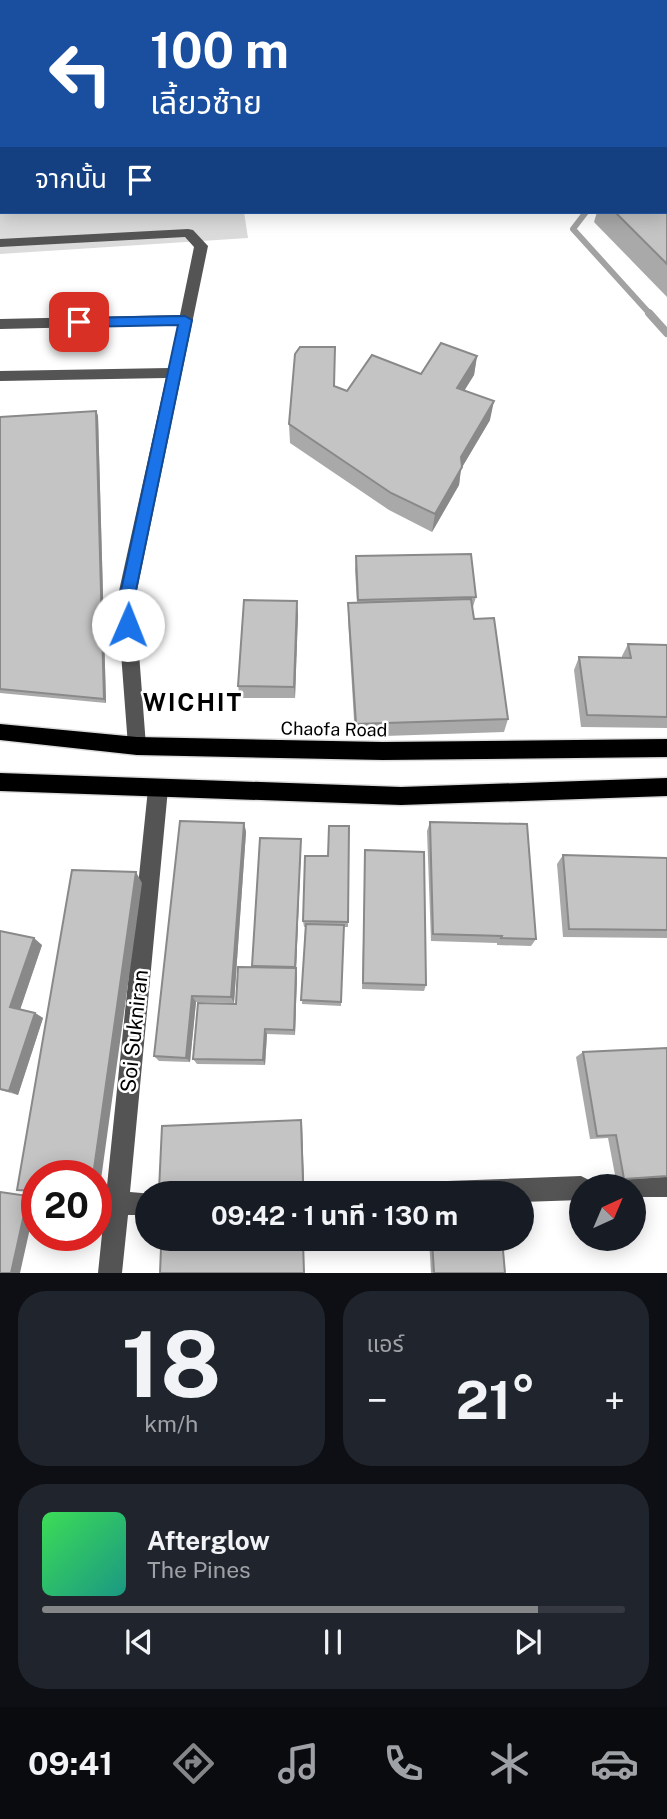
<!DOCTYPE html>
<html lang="th">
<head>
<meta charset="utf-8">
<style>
  :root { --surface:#171b24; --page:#20242c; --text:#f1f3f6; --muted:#9ea1a6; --line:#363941; --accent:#858687 }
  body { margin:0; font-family:"Public Sans","Noto Sans Thai",sans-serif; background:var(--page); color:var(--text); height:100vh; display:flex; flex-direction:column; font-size:26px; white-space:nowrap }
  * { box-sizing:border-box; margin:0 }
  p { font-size:23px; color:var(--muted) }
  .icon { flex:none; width:38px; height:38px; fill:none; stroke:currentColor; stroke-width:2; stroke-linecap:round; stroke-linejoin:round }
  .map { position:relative; height:1273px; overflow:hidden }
  .drawer { display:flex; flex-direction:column; gap:18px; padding:18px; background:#0d0f14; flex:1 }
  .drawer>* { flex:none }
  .top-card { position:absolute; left:0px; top:0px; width:668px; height:214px; box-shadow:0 4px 18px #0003; background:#1a4fa0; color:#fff; overflow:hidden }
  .needle { width:46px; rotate:44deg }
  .buttons { position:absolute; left:569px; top:1174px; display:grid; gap:14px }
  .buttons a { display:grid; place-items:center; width:77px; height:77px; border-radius:50%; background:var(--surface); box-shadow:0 4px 18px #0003; font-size:35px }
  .speed { position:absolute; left:21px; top:1160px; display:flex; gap:14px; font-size:35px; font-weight:700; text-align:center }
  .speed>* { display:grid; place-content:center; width:91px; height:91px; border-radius:50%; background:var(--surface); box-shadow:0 4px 18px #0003; line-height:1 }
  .speed .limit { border:10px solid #d22; background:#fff; color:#111 }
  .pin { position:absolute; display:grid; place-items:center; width:60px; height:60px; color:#fff; margin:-30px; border-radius:14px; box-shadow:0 4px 10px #0006 }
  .me { position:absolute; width:77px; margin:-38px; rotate:1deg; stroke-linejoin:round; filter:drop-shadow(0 0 5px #0008) }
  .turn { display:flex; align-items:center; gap:24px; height:147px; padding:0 35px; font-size:32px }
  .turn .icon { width:91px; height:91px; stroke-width:2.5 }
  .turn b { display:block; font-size:49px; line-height:60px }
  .then { display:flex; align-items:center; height:66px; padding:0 35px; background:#0003; gap:14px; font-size:26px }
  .big { font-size:52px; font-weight:700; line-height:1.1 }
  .drawer .card { flex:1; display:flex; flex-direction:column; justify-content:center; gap:10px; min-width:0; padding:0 24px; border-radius:28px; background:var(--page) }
  .drawer .dial { align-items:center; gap:0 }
  .dial b { font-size:91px; line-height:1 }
  .song { display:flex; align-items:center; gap:21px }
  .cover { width:84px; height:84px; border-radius:10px; background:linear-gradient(135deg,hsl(130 70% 55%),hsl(170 70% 35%)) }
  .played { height:7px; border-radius:4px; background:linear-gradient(90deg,var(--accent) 85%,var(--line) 85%) }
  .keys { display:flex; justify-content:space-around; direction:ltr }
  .heat { display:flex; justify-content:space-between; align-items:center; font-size:38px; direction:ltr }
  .drawer .tiles { flex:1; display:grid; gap:18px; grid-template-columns:1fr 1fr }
  .card:last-child { grid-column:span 2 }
  .trip { position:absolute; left:135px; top:1181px; width:399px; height:70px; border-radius:35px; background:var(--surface); box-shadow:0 4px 18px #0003; font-weight:700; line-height:70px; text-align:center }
  .tabs { display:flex; height:112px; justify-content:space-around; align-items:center; background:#090b0e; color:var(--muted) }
  .tabs .icon { width:49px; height:49px }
  .tabs .current { color:var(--accent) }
  .tabs b { font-size:32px; color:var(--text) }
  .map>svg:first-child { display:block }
  .green { fill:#dbdbdb }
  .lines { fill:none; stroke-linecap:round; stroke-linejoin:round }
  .stream-far1 { stroke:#a2a2a2; stroke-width:6 }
  .stream { stroke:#a2a2a2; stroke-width:8 }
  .major-casing { stroke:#dbdbdb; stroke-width:3 }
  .minor { fill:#545454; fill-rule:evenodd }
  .major { fill:#000; fill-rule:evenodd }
  .wall { fill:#a9a9a9 }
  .shaded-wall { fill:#898989 }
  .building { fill:#c4c4c4; stroke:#898989; stroke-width:2 }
  .route { fill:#1a73e8; stroke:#114b97; stroke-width:2 }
  .labels { text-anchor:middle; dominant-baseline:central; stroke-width:5; stroke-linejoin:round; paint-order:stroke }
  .street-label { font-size:18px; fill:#000; stroke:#fff }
  .near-street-label { font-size:21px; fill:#000; stroke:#fff }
  .district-label { font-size:24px; font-weight:bold; letter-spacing:2px; fill:#000; stroke:#fff }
</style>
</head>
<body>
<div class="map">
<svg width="667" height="1273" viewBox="0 0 667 1273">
  <rect width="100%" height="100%" fill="#fff"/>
  <polygon class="green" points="0,211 244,212 248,238 0,254"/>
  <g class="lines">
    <polyline class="stream-far1" points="586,212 573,229 650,314"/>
    <polyline class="stream" points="649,313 667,333"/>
    <g class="major-casing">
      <g id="major">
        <polygon points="0,724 137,737 383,742 667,739 667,757 383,760 137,755 0,740"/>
        <polygon points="0,773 401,787 667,778 667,796 401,805 0,791"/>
      </g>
    </g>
    <g class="minor">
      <polygon points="141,0 154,0 140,2"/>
      <polygon points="188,229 193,230 208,246 135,600 146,746 144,752 137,755 130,752 128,746 117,600 166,378 0,381 0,371 169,368 178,325 0,329 0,319 180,315 194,247 185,237 0,247 0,239"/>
      <polygon points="158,780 165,783 168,789 130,1192 153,1194 147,1194 147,1215 128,1215 122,1273 98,1273 148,789 151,783"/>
      <polygon points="667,1173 667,1197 634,1197 634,1186 608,1186 612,1178 620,1174"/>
      <polygon points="581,1176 589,1180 592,1186 581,1186 581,1200 522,1202 522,1194 407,1194 411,1186 419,1182"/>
    </g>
    <use href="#major" class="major"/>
  </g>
  <g class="wall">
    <polygon points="210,0 243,0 240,2 213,2"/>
    <rect x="482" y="0" width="185" height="2"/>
    <polygon points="667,204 667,297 594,222 597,212 667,212"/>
    <polygon points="477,356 474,375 464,390 490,420 461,469 459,485 432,532 389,510 290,443 289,424 335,386 347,391 421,374"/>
    <polygon points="96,411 98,416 106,703 0,693 0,417"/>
    <polygon points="356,556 476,597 472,610 474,619 508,719 504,732 355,737 348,619 348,603 357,603 355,570"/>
    <polygon points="298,614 295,698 240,698 238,686"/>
    <polygon points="628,644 667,645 667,728 581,727 574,670 579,657 622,658 622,656"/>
    <polygon points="430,822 536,939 531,946 497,945 497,943 431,941 427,831"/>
    <polygon points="244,823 246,832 234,1003 196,1002 190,1062 159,1061 154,1056"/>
    <polygon points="301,846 296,968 297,975 295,1035 267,1034 265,1065 197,1064 193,1059 236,1004 253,967 252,966"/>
    <polygon points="365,850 426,985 424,991 362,989"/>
    <polygon points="563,855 667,858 667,938 563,937 557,864"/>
    <polygon points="303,921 348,922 348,927 343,927 341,1006 302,1004 305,927 304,927"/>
    <polygon points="0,931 42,945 20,1009 35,1013 43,1018 18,1095 0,1090"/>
    <polygon points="667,1048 667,1177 616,1180 608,1138 590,1139 576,1057 583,1052"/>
    <polygon points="301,1120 304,1184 164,1191 159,1190"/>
    <polygon points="429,1239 502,1239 505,1273 431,1273"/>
  </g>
  <g class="shaded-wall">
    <polygon points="225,0 243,0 240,2 225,2"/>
    <polygon points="2,109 2,131 0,132 0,110"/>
    <polygon points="477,356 474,375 455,406 457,388"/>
    <polygon points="494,401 490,420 461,469 459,485 432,532 435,514 461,457"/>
    <polygon points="96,411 98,416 106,703 104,699"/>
    <polygon points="297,601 298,614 295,698 294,687"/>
    <polygon points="244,823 246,832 234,1003 231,997"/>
    <polygon points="301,839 301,846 296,972 295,967"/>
    <polygon points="136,872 142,883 99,1194 96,1193 96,1176 93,1176"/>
    <polygon points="34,938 42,945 19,1013 10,1007"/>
    <polygon points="296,968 297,975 295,1035 294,1030"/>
    <polygon points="192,996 196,1002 190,1062 186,1058"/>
    <polygon points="35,1013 43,1018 18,1095 9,1091"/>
    <polygon points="265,1029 267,1034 265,1065 263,1060"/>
    <polygon points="301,1120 302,1123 304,1184 303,1183"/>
    <polygon points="28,1196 37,1197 20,1273 11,1273"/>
  </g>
  <g class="building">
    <polygon points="279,0 428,0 427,2 279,2"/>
    <polygon points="510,0 667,0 667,27 667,2 515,2"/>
    <polygon points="2,75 2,109 0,110 0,76"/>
    <polygon points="667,204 667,264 615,212 667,212"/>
    <polygon points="441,343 477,356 457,388 494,401 461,457 462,467 435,514 391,493 289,424 295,354 300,347 335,347 334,386 347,391 372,355 421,374"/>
    <polygon points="96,411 104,699 0,689 0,417"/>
    <polygon points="471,554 476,597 358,600 356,556"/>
    <polygon points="471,599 474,619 494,618 508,719 356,724 348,603"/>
    <polygon points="244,600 297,601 294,687 238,686"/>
    <polygon points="628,644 667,645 667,717 587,715 579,657 631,658"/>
    <polygon points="180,821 244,823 231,997 192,996 186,1058 154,1056"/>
    <polygon points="430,822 527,824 536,939 501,938 502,936 433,934"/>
    <polygon points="329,826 349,826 348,922 303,921 305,856 328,856"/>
    <polygon points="260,838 301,839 295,967 252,966"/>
    <polygon points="365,850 424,852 426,985 363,983"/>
    <polygon points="563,855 667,858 667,930 569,929"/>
    <polygon points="72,870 136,872 93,1176 37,1176 37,1191 17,1190"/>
    <polygon points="306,924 344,925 341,1002 301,1000"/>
    <polygon points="0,931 34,938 10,1007 35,1013 9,1091 0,1089"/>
    <polygon points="238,967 296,968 294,1030 265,1029 263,1060 193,1059 198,1003 236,1004"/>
    <polygon points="667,1048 667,1176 624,1179 616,1135 597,1136 583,1052"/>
    <polygon points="301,1120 303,1183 159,1190 162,1126"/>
    <polygon points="0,1192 28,1196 11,1273 0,1273"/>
    <polygon points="432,1239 502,1239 505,1273 434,1273"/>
    <polygon points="303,1241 304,1273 160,1273 161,1248"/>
  </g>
  <polygon class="route" points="185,316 192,320 134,600 136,625 134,629 123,629 119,600 178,325 79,327 73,322 79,318"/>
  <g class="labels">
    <g class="street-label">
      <text transform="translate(334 729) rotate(1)">Chaofa Road</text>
    </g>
    <g class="near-street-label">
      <text transform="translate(134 1031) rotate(-84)">Soi Sukniran</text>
    </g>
    <g class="district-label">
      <text x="193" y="702">WICHIT</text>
    </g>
  </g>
</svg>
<div class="buttons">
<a><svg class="needle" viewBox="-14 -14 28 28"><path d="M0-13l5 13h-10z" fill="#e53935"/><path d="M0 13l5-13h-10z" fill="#9ea1a6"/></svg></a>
</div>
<div class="speed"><div class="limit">20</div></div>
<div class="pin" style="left:79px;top:322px;background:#d93025"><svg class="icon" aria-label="arrive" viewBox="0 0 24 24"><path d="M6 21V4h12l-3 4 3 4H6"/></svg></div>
<svg class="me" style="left:128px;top:625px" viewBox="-20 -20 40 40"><circle r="19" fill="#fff"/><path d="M0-13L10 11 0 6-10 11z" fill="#1a73e8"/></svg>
<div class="trip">09:42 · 1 นาที · 130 m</div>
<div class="top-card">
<div class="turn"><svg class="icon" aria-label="left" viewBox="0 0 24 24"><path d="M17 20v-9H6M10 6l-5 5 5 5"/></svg><div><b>100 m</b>เลี้ยวซ้าย</div></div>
<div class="then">จากนั้น<svg class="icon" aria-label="arrive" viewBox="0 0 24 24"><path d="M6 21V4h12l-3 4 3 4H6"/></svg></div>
</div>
</div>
<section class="drawer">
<div class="tiles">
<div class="card dial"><b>18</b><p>km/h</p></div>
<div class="card"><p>แอร์</p>
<div class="heat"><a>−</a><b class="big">21°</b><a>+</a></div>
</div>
<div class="card">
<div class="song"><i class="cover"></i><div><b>Afterglow</b><p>The Pines</p></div></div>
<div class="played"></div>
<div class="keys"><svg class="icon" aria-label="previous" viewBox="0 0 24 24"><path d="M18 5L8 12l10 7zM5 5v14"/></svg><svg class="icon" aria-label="pause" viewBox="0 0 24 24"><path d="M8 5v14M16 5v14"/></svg><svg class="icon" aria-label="next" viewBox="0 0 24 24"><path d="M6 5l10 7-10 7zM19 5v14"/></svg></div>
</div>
</div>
</section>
<nav class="tabs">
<b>09:41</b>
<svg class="icon current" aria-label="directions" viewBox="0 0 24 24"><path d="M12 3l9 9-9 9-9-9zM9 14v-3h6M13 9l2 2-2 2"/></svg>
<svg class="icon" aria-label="music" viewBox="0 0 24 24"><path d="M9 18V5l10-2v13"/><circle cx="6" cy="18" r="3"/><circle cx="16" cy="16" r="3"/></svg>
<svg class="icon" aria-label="phone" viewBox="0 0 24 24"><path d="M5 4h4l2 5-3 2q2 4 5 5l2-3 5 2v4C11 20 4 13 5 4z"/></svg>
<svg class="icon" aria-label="climate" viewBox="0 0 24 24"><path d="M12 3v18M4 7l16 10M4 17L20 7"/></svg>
<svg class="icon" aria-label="car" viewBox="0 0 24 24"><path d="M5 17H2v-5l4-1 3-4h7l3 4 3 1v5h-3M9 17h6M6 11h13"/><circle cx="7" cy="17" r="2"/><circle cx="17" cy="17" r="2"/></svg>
</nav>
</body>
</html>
